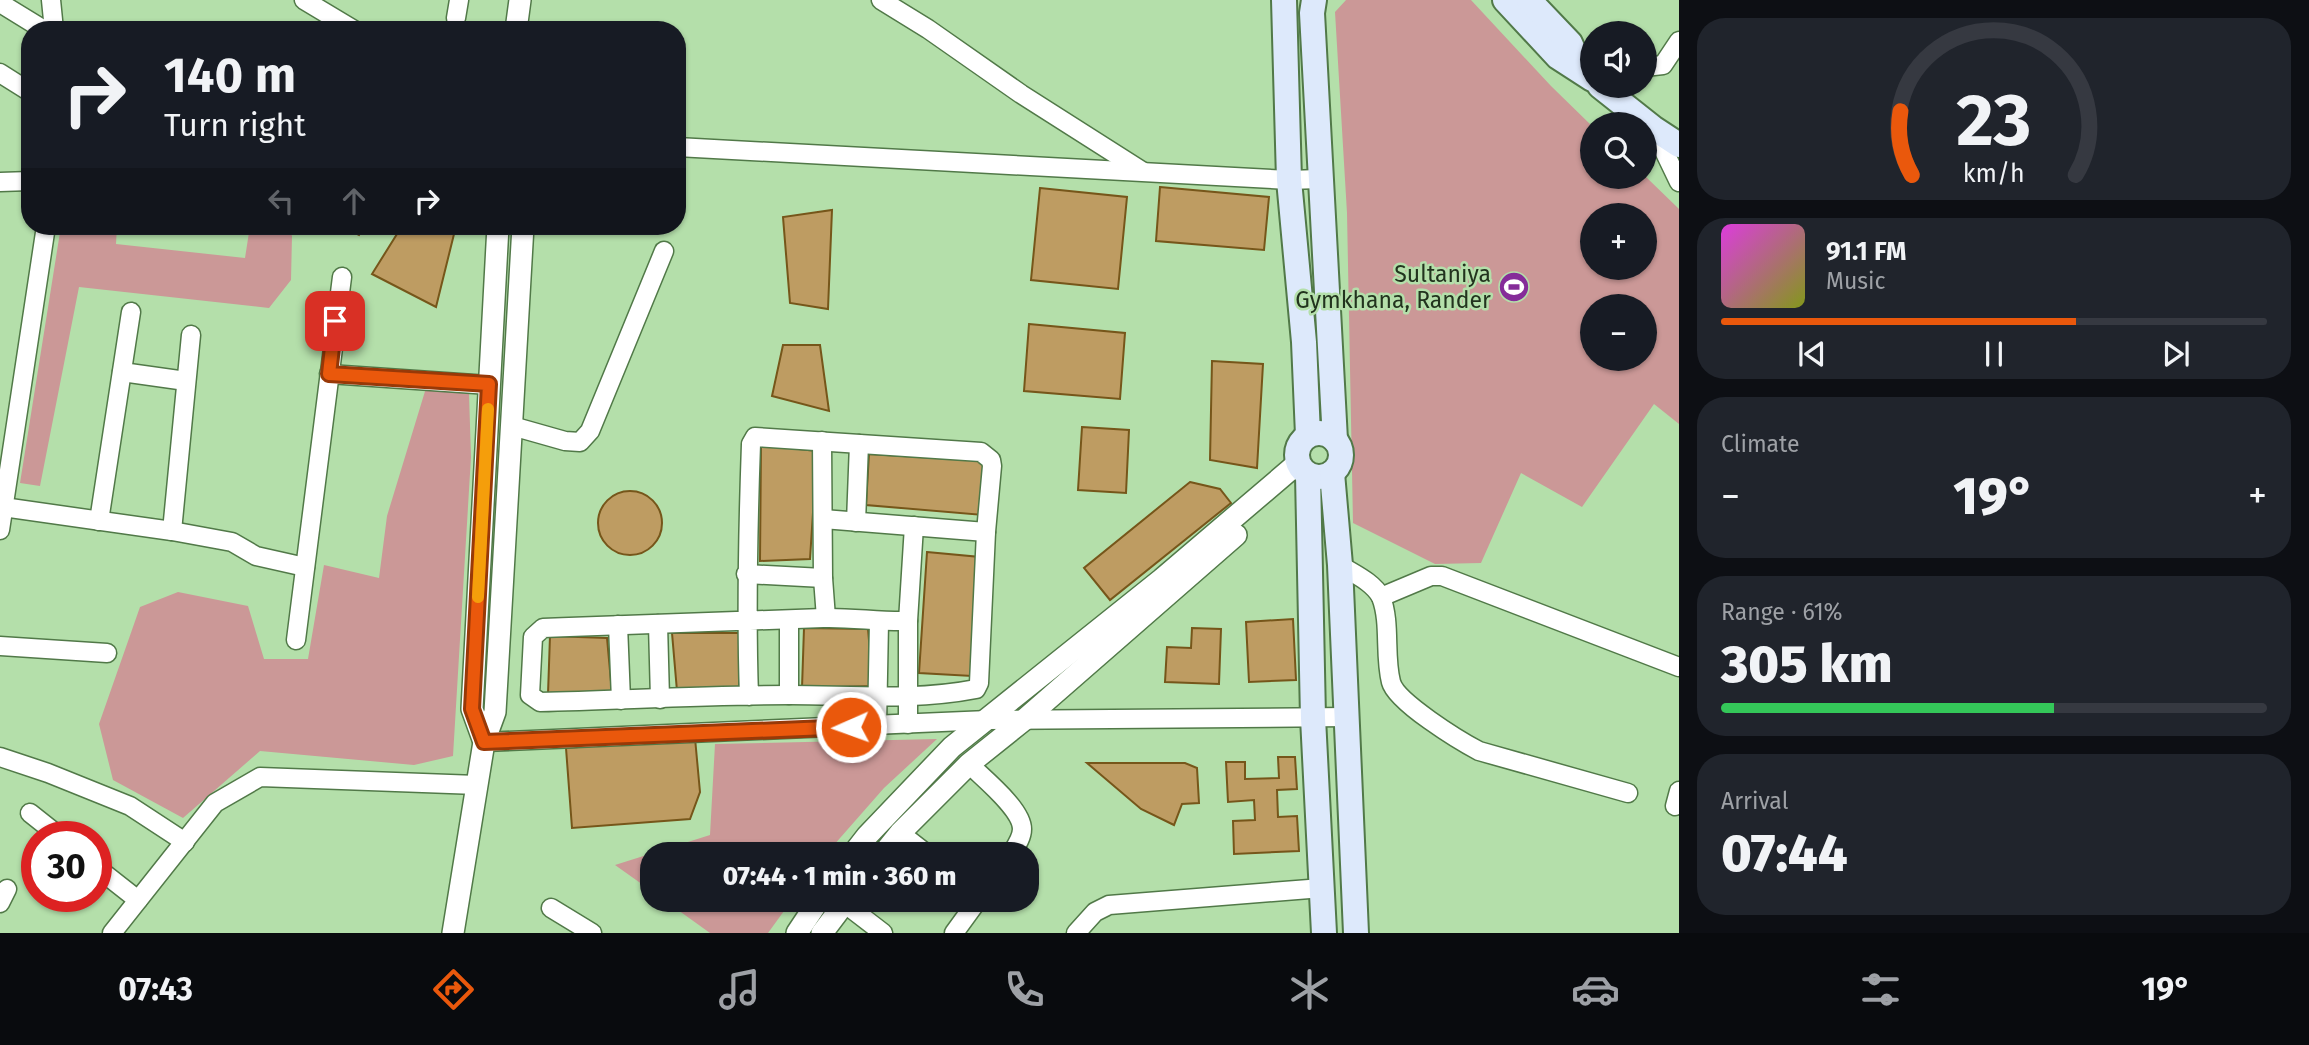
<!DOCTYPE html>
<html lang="en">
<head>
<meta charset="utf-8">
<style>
  :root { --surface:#171b24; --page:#20242c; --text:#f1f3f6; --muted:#9ea1a6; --line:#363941; --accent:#ea580c }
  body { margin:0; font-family:"Fira Sans",sans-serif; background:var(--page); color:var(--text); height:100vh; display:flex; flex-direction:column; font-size:26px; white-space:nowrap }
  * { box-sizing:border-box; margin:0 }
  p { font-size:23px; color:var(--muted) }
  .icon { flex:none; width:38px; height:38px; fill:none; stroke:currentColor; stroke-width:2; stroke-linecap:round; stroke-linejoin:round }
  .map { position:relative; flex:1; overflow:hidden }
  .side { display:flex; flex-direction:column; gap:18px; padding:18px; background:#0d0f14; width:630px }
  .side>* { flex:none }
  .banner { position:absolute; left:21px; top:21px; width:665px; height:214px; border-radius:28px; box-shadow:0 2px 5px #0004; background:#171b24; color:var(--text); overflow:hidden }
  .tools { position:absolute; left:1580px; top:21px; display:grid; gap:14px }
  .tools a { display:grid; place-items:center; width:77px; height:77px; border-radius:50%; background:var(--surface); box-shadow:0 2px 5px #0004; font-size:35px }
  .speed { position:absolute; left:21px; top:821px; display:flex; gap:14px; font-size:35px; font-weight:700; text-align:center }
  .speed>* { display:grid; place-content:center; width:91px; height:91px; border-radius:50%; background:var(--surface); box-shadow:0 2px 5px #0004; line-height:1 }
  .speed .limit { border:10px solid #d22; background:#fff; color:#111 }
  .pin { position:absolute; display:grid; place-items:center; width:60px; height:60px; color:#fff; margin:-30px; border-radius:14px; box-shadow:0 4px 10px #0006 }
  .me { position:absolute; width:77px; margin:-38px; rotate:268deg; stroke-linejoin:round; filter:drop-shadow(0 0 5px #0008) }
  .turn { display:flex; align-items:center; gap:24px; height:147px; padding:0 28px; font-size:32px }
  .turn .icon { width:91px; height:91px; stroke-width:2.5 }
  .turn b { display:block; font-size:49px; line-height:60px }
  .lanes { display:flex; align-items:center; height:66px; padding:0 28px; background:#0003; justify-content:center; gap:35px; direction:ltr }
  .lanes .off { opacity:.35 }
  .big { font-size:52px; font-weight:800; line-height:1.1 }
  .side .tile { flex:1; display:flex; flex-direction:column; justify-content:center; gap:10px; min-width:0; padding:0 24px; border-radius:28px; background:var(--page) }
  .side .dial { align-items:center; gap:0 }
  .dial svg { height:182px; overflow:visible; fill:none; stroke:var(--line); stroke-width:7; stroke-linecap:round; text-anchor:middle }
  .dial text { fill:var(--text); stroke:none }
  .song { display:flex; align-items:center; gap:21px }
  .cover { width:84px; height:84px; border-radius:10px; background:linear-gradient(135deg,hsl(300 70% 55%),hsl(70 70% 35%)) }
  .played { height:7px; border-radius:4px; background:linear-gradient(90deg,var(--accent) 65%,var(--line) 65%) }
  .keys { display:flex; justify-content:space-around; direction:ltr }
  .heat { display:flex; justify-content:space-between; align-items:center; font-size:38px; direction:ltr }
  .charge { height:10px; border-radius:5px; background:linear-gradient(90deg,#34c759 61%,var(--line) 0) }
  .trip { position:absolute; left:640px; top:842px; width:399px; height:70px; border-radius:28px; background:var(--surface); box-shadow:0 2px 5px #0004; font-weight:800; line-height:70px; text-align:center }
  .dock { display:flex; height:112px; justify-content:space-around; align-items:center; background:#090b0e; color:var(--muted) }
  .dock .icon { width:49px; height:49px }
  .dock .on { color:var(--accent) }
  .dock b { font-size:32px; color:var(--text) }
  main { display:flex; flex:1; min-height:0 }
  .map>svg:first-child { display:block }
  .green { fill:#cb9897; fill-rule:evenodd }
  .building { fill:#be9c62; stroke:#76561a; stroke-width:2 }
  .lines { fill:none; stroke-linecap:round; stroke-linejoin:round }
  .minor-casing { stroke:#517948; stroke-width:21 }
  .tertiary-casing { stroke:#517948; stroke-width:24 }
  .secondary-casing { stroke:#517948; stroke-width:28 }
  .minor { stroke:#fff; stroke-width:18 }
  .tertiary { stroke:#fff; stroke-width:21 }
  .secondary { stroke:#dde9fb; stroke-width:24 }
  .route-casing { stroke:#983908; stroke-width:18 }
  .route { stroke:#ea580c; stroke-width:12 }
  .slow { stroke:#f59e0b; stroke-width:12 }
  .labels { text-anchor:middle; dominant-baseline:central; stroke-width:5; stroke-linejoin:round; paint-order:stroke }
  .poi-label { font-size:23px; fill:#22331e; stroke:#b4dfaa; text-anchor:end }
</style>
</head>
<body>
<main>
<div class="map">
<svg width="1679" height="933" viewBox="0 0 1679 933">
  <rect width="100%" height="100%" fill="#b4dfaa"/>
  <g class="green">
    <path d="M1346,0H1471L1551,86L1592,126V177L1645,176L1679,209V424L1654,404L1582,507L1521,473L1481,563L1435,564L1353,523L1347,213L1335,12ZM1592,215H1645V268H1592ZM1592,306H1645V359H1592Z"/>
    <polygon points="61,226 117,226 116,244 245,258 250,226 287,226 292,236 291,280 269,308 79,287 40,486 20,483"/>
    <polygon points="426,388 469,394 471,457 453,756 414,765 260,751 183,818 113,780 99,724 140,607 178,592 248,606 264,659 308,659 324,565 379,578 387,516"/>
    <polygon points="937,739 884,788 826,854 653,854 653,892 615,865 710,835 715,744"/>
    <polygon points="664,900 792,900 768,933 710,933"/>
  </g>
  <g class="building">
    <polygon points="141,25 182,30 140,30"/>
    <polygon points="1160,187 1269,197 1264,250 1156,241"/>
    <polygon points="1040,188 1127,197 1118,289 1031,280"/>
    <polygon points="832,210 828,309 790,303 783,217"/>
    <polygon points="341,226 364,226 359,235"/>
    <polygon points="402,226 456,226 436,307 372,274"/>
    <polygon points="1029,324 1125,333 1120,399 1024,391"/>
    <polygon points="783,345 820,345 829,411 772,396"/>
    <polygon points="1212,361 1263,364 1257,468 1210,460"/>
    <polygon points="1082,427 1129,430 1126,493 1078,490"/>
    <polygon points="761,445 817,451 810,559 760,561"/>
    <polygon points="869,454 987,461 983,515 866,505"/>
    <polygon points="1190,482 1220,489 1231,503 1110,600 1084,568"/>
    <circle cx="630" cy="523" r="32"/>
    <polygon points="927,552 980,557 972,676 919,673"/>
    <polygon points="1293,619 1296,680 1249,682 1246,622"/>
    <polygon points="804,628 868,629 873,686 802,688"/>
    <polygon points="1192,628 1221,629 1219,684 1165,682 1167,647 1191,648"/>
    <polygon points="672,633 739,633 739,692 677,691"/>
    <polygon points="550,636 607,638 612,693 548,694"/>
    <polygon points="695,738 700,792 690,819 572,828 566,748"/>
    <polygon points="1278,757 1295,757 1297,789 1277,790 1278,817 1297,816 1299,851 1234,854 1233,821 1255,820 1254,800 1228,802 1226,762 1245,762 1245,779 1279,778"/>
    <polygon points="1087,763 1185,763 1197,768 1199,803 1182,804 1174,825 1141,809"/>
  </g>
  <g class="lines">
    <g class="minor-casing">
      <g id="minor">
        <polyline points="51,0 54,30"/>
        <polyline points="304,0 354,30"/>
        <polyline points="881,0 928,29 1021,94 1142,171"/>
        <polyline points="0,3 44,30"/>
        <polyline points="456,18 459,0"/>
        <polyline points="1645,67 1663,65 1679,41"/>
        <polyline points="0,73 30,92"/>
        <polyline points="1653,128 1679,182"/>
        <polyline points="677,147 1289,180 1319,179"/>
        <polyline points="0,182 30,181"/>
        <polyline points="122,372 186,381"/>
        <polyline points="329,374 489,385"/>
        <polyline points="512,426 565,441 580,442 590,431 664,251"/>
        <polyline points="822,441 823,578 826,618"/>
        <polyline points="3,507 172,531 232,542 256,556 305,567"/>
        <polyline points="823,519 986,532"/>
        <polyline points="99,521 131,312"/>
        <polyline points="856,522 859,444"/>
        <polyline points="0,530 46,226"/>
        <polyline points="172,531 191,335"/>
        <path d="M1340,565C1354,574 1373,582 1381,597C1391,623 1384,655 1391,682C1396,702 1460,741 1479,751L1628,793"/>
        <polyline points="746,574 823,578"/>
        <polyline points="1381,597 1431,576 1442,576 1679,667"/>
        <polyline points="789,621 789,695"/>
        <polyline points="658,624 660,699"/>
        <polyline points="618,625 621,700"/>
        <polyline points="296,640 342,277"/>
        <polyline points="0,646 107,653"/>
        <path d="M749,696C746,612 748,528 751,444L755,437L981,452L991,460L992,466L986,532L979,683L976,689C915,701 852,695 790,695C707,695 623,700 540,702L530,695L533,637L543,628C636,624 729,622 823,618C851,617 880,622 908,621"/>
        <polyline points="908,724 908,621 914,526"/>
        <polyline points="877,726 879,622"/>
        <polyline points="484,742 988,720 1347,717"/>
        <polyline points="0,757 48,773 130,806 185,842"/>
        <path d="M969,764C983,778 1022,809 1022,829C1022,838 1016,846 1011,854"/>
        <polyline points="1675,806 1679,791"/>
        <polyline points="30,813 59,836"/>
        <polyline points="900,833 927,854"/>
        <polyline points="96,867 138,900"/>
        <polyline points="0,903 7,889"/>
        <polyline points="844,903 883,933"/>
        <polyline points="551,908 592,933"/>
        <polyline points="112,933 215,803 260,777 477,785"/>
        <polyline points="954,933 978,900"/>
        <polyline points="1076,933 1095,912 1109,905 1322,888"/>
      </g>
    </g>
    <g class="tertiary-casing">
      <g id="tertiary">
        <polyline points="516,30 520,0"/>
        <polyline points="484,742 472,709 498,226"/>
        <polyline points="853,854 867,836 952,747 1162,579 1298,463"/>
        <polyline points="883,854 900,833 969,764 1024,720 1236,535"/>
        <polyline points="453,933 484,742 495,712 523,226"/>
        <polyline points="797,933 819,900"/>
        <polyline points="822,933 847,900"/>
      </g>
    </g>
    <g class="secondary-casing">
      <g id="secondary">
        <polyline points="1284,0 1289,180 1304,342 1308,435"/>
        <polyline points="1314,0 1312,13 1335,440"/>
        <polyline points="1505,0 1558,57 1592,79"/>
        <polyline points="1529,0 1570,43 1583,72"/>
        <polyline points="1600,86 1653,128 1679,145"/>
        <circle cx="1319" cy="455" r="22"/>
        <polyline points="1332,473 1340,565 1356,933"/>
        <polyline points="1308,475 1313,718 1324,933"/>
      </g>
    </g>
    <use href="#minor" class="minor"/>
    <use href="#tertiary" class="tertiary"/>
    <use href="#secondary" class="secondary"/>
  </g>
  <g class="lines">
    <g class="route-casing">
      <polyline id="route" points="335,321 329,374 489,384 472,709 484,742 851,727"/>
    </g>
    <use href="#route" class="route"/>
    <polyline class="slow" points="478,597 488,409"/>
  </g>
  <defs>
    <g id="stadium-disc" transform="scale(1.575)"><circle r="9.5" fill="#852c99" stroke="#b4dfaa"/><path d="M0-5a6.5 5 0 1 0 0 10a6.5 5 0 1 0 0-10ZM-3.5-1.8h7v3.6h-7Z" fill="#fff"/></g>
  </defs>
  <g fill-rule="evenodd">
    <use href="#stadium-disc" x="1514" y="287"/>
  </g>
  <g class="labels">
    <g class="poi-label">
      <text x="1491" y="274">Sultaniya<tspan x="1491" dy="26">Gymkhana, Rander</tspan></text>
    </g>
  </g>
</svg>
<div class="tools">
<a><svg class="icon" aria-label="sound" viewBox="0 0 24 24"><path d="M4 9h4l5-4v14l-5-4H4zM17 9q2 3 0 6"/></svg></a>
<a><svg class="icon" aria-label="search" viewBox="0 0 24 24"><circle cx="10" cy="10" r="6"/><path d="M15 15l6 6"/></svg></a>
<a>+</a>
<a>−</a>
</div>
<div class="speed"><div class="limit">30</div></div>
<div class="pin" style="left:335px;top:321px;background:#d93025"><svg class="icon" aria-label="arrive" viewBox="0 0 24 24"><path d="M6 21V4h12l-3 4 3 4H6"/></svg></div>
<svg class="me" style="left:851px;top:727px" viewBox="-20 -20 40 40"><circle r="17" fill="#ea580c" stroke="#fff" stroke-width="3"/><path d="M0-11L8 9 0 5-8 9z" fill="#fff"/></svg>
<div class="trip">07:44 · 1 min · 360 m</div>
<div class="banner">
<div class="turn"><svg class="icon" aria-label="right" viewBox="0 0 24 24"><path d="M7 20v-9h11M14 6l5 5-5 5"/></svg><div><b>140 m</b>Turn right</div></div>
<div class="lanes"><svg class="icon off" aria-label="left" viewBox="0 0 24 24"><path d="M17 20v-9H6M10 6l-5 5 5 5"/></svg><svg class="icon off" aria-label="ahead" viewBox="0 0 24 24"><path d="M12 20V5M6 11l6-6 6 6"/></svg><svg class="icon" aria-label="right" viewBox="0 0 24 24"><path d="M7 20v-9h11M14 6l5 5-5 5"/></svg></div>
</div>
</div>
<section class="side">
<div class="tile dial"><svg viewBox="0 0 100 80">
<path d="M14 69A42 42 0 1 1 86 69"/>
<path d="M14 69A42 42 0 0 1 9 41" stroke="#ea580c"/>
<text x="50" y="56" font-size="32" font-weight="700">23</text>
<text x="50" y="72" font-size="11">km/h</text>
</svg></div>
<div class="tile">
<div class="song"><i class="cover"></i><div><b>91.1 FM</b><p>Music</p></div></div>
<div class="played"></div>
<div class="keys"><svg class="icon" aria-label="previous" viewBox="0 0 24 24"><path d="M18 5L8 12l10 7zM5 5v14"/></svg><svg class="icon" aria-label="pause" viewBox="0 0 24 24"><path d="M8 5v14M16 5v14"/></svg><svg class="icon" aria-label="next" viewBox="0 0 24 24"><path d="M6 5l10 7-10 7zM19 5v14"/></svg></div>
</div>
<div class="tile"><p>Climate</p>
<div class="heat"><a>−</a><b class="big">19°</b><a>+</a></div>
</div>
<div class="tile"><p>Range · 61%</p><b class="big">305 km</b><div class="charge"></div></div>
<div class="tile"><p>Arrival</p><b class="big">07:44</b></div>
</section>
</main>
<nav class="dock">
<b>07:43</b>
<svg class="icon on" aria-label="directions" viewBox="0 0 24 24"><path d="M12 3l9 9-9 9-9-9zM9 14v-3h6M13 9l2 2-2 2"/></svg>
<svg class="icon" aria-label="music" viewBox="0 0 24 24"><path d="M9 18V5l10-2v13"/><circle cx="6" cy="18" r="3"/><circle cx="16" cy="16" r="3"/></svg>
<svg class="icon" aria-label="phone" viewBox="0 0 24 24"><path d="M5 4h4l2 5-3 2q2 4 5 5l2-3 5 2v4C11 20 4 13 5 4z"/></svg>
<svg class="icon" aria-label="climate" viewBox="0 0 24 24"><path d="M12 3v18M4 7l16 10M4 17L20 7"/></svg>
<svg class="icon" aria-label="car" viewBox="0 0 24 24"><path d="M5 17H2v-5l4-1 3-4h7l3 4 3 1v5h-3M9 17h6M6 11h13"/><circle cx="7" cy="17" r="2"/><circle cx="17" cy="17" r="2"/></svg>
<svg class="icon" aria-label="filters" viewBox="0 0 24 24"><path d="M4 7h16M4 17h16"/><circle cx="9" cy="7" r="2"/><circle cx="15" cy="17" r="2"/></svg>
<b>19°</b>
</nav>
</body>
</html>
